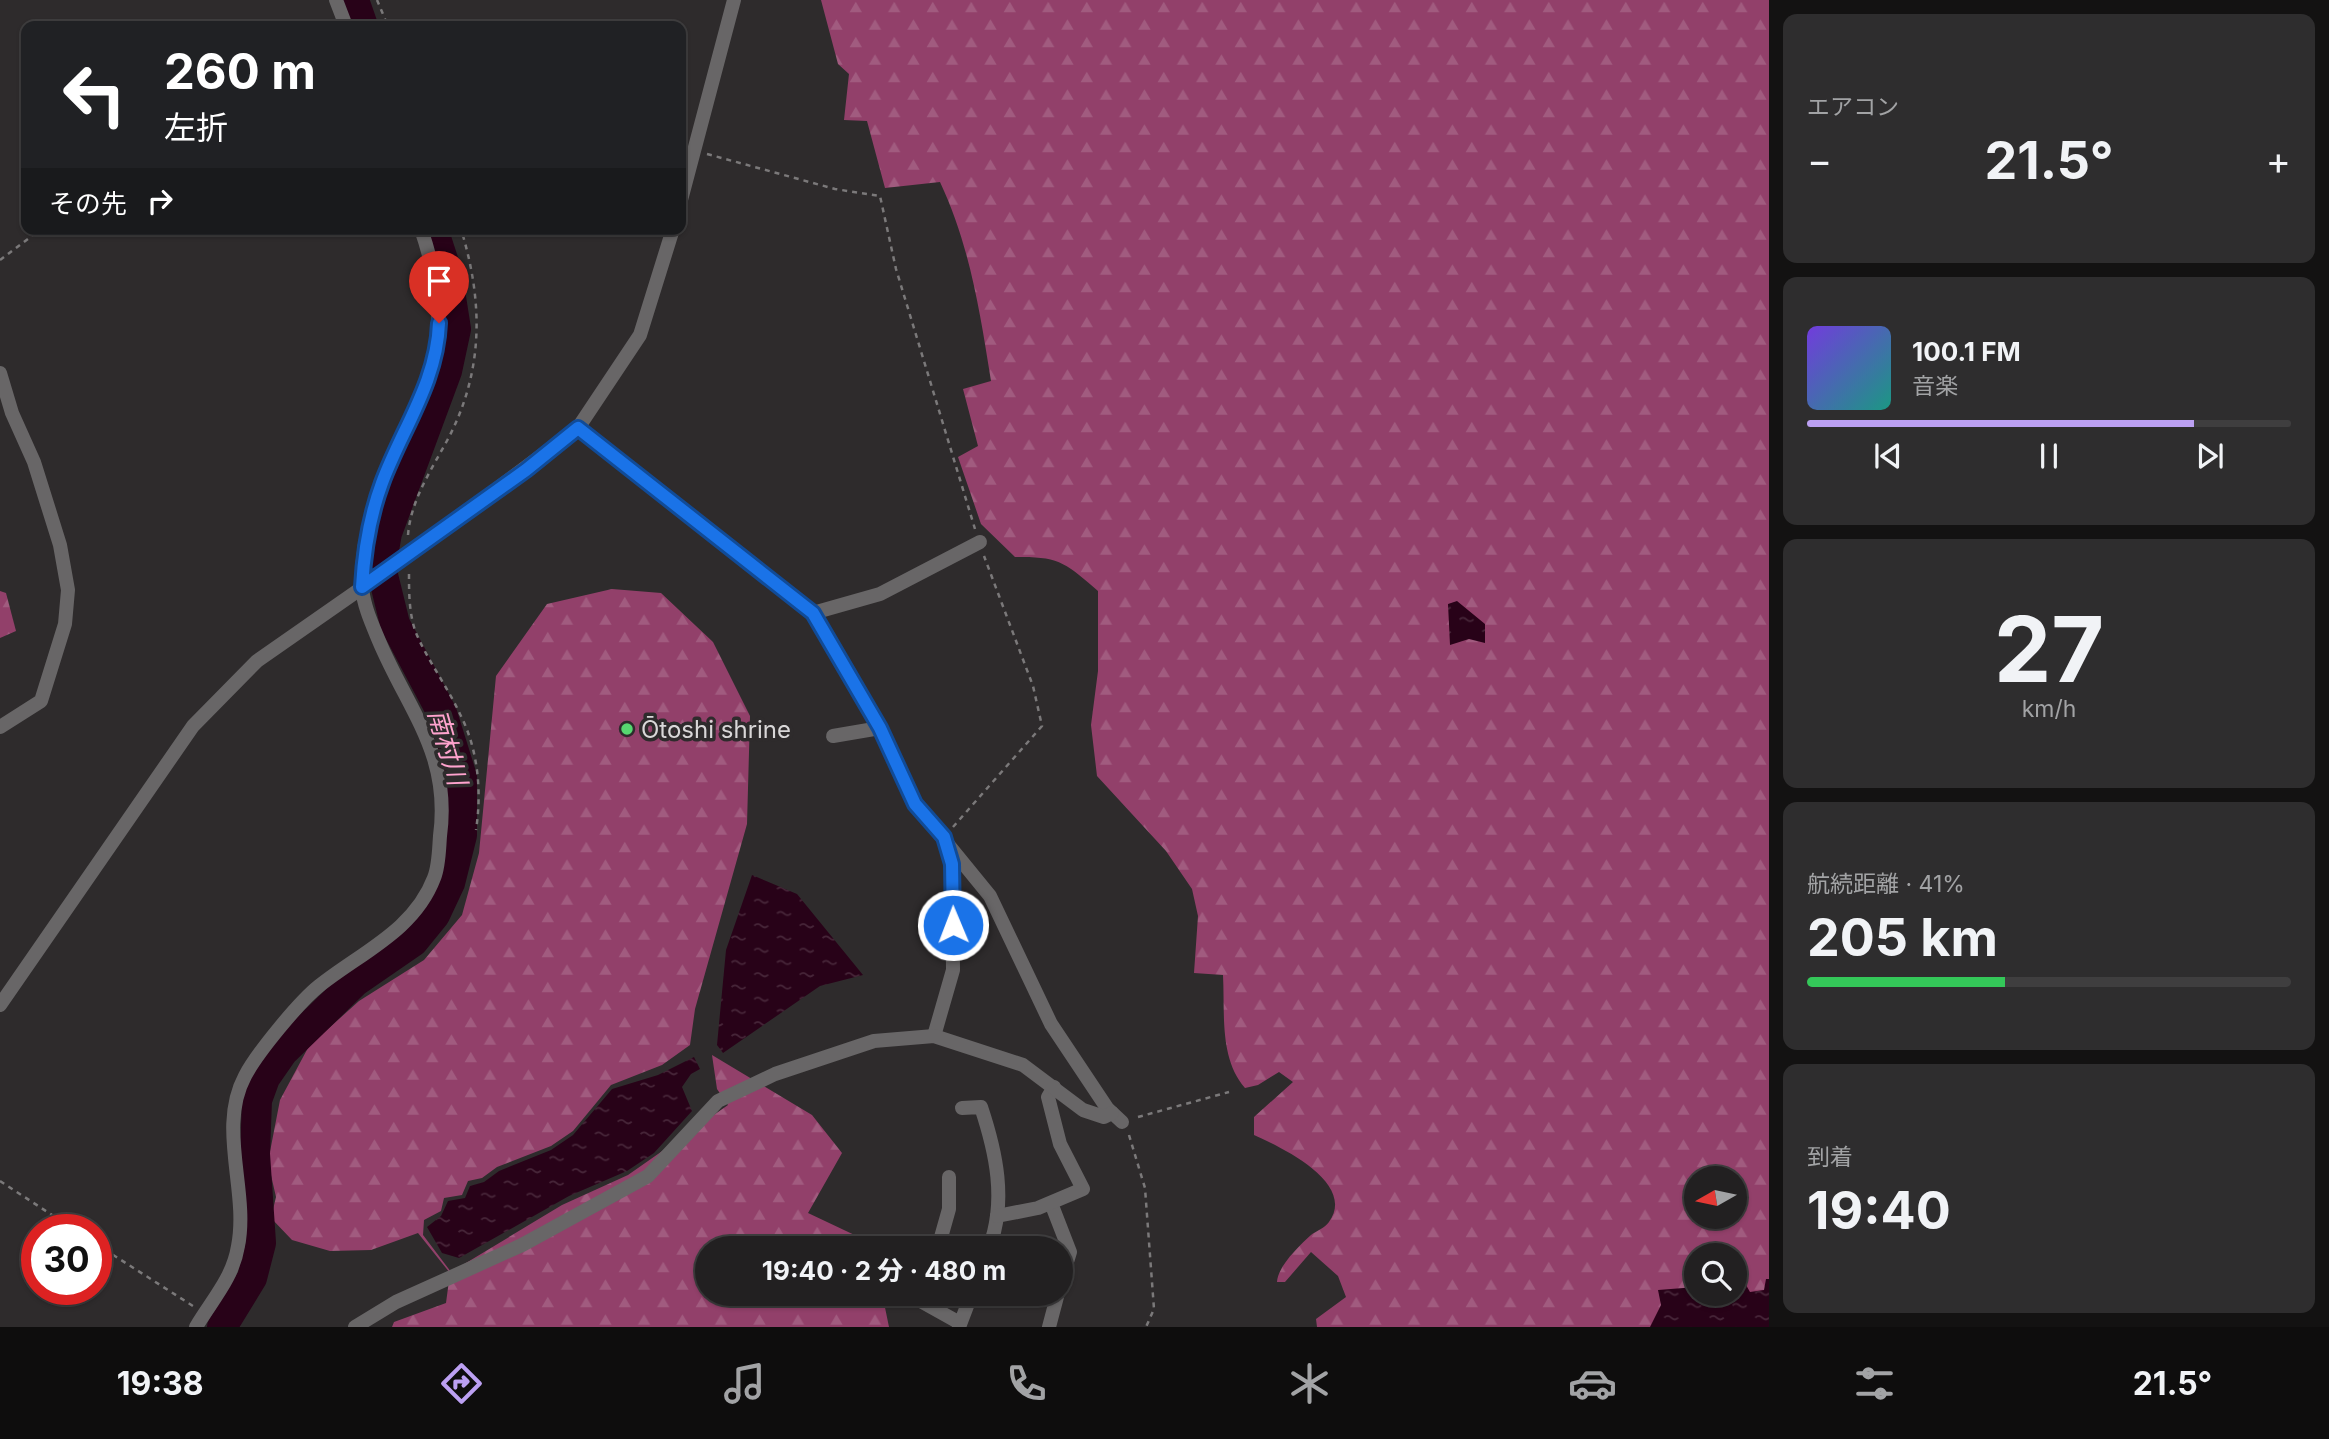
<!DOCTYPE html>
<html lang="ja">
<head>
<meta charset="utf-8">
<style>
  :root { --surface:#222021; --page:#2e2d2e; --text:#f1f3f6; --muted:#a2a3a5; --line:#3f3e3f; --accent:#bca0f2 }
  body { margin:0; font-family:Inter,"Noto Sans JP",sans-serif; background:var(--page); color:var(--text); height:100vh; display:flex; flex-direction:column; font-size:26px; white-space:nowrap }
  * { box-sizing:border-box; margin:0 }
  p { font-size:23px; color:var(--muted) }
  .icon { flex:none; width:38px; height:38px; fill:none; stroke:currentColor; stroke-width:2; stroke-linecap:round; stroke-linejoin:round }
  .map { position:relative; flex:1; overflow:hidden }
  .side { display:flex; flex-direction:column; gap:14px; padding:14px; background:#131212; width:560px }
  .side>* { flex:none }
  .guide { position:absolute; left:21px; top:21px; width:665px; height:214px; border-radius:14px; box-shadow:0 2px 5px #0004,0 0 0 2px var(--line); background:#202124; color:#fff; overflow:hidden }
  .needle { width:46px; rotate:261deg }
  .buttons { position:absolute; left:1684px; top:1166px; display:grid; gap:14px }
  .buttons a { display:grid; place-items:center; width:63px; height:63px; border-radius:50%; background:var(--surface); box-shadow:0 2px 5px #0004,0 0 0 2px var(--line); font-size:35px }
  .speed { position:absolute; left:21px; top:1214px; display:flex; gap:14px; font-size:35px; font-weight:700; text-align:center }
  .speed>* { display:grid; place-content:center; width:91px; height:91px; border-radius:50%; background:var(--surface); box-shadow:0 2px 5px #0004,0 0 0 2px var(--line); line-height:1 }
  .speed .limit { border:10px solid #d22; background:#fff; color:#111 }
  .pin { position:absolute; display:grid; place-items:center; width:60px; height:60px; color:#fff; margin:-72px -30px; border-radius:50% 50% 50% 0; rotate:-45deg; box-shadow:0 0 7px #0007 }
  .pin .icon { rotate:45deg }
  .me { position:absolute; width:77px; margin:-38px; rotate:359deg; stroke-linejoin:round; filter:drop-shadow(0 0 5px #0008) }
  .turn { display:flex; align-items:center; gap:24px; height:147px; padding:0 28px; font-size:32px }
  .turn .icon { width:91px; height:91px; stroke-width:2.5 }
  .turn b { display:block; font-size:49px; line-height:60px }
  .then { display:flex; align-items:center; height:66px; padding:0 28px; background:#0003; gap:14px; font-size:26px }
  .big { font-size:52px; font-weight:700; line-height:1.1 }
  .side .card { flex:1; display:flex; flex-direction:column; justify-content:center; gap:10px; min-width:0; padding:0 24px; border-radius:14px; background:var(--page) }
  .side .dial { align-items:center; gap:0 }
  .dial b { font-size:91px; line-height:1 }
  .song { display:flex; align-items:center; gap:21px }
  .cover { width:84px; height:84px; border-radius:10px; background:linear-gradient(135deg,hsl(260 70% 55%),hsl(170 70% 35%)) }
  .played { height:7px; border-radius:4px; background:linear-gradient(90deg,var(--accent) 80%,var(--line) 80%) }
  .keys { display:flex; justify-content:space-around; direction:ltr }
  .heat { display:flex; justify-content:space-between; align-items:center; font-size:38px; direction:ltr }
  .charge { height:10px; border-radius:5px; background:linear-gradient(90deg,#34c759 41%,var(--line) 0) }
  .trip { position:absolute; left:695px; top:1236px; width:378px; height:70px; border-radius:35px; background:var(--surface); box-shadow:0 2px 5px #0004,0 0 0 2px var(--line); font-weight:700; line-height:70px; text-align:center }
  .dock { display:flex; height:112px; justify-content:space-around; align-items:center; background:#0e0d0d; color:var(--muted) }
  .dock .icon { width:49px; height:49px }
  .dock .current { color:var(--accent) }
  .dock b { font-size:32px; color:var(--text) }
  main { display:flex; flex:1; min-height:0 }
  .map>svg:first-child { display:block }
  .forest { fill:url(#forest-firs); fill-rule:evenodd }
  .water { fill:url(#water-ripples) }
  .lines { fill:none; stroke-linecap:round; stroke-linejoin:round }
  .river { stroke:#280218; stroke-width:30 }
  .path { stroke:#7b797a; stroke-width:2.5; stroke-dasharray:5 5; stroke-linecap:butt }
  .minor { stroke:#686667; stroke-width:14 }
  .tertiary { stroke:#686667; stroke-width:14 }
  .route-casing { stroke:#114b97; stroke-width:18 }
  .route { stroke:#1a73e8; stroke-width:12 }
  .poi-dot { fill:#57d670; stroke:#2e2b2c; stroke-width:2.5 }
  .labels { text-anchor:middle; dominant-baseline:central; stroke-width:7; stroke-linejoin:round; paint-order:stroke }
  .poi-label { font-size:24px; fill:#d9d7d8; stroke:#2e2b2c; text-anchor:start }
  .water-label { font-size:26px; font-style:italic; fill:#ffa3ce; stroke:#2e2b2c }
</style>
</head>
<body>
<main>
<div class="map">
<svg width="1769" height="1327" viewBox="0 0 1769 1327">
  <defs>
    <pattern id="forest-firs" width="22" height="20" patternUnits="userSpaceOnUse" patternTransform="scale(1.75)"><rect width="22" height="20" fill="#92406a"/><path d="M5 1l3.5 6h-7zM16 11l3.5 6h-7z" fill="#a15b7f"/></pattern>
    <pattern id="water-ripples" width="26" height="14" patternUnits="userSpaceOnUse" patternTransform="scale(1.75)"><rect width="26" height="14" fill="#280218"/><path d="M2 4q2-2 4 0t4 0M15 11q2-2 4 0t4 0" fill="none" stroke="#472639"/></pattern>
  </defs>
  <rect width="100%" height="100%" fill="#2e2b2c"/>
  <g class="forest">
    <path d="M821,0H1769V1327H1317L1316,1319L1346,1297L1338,1276L1311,1252L1285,1282H1277C1278,1266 1299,1246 1311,1235C1316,1231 1325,1228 1329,1222C1357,1183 1281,1147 1254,1135V1117L1293,1082L1279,1072L1258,1085L1245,1088C1219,1058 1225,1013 1223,975L1194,973L1198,916L1192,889L1166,851L1097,776L1091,725L1098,671V591C1066,563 1059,556 1015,557L981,524L958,457L978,446L963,389L991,381C980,312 970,246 940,182L885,188L867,121L844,120L849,74L838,64ZM1696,1178H1734V1216H1696ZM1696,1255H1734V1293H1696Z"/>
    <polygon points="612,589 661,593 713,642 750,716 747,824 695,1009 690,1045 662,1065 611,1085 573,1131 551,1146 497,1167 482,1178 468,1181 462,1195 444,1198 441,1211 424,1220 423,1235 451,1272 562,1205 628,1175 728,1105 717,1089 712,1055 812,1115 842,1153 808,1213 882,1248 707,1248 707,1293 882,1293 889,1327 392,1327 394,1322 446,1303 450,1273 418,1233 371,1250 330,1251 292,1240 271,1218 276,1197 268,1162 280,1100 309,1046 359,1001 424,960 462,915 479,853 496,676 547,604"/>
    <polygon points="0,591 6,593 16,631 0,638"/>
  </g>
  <g class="water">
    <polygon points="1457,601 1485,624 1485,643 1469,639 1450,645 1448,604"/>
    <polygon points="752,875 797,894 863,975 820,986 723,1053 717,1045 726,950"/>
    <polygon points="694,1057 700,1069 691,1074 682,1087 692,1111 654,1153 627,1171 569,1196 459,1258 442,1253 427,1227 441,1216 448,1201 465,1198 470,1186 484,1182 499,1171 551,1150 573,1135 612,1089 658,1075"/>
    <polygon points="1766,1279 1769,1279 1769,1327 1650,1327 1661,1305 1658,1290 1696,1287 1696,1293 1734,1293 1734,1286 1746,1285 1750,1292 1764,1290"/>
  </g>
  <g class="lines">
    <g class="river">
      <polyline points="354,0 363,26"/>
      <polyline points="222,1327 252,1278 261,1243 255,1154 257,1100 265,1078 283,1052 355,982 413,942 435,915 450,883 462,835 462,777 442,713 395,624 381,567 387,533 447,371 456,329 447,272 433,229"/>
    </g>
    <g class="path">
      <polyline points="377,0 388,26"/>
      <polyline points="707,154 835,189 880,196 896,269 975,529"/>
      <polyline points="0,260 41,229"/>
      <path d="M408,535C411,499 432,469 449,437C484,369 483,301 461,229"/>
      <path d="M409,574C409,593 409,614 416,633C428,661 447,686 460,714C478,749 482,791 476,830"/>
      <polyline points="953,827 1042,726 1033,686 984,556"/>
      <polyline points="1138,1117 1229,1092"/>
      <polyline points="1129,1135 1145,1188 1154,1309 1146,1327"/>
      <polyline points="0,1181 75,1230"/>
      <polyline points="96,1244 193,1306"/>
    </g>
    <g class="minor">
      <polyline points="336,0 346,26"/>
      <polyline points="0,373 12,413 34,462 60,545 68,590 65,624 41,701 0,727"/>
      <polyline points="578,428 813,613 880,728 915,804 990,896 1051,1024 1107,1108 1122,1122"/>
      <polyline points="813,613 880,594 980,542"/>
      <polyline points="833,736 880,728"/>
      <polyline points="934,1036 953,970 952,864 948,848"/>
      <path d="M962,1108L981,1107C996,1152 1007,1201 989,1248"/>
      <polyline points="1051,1203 1070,1252 1060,1285"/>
      <polyline points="997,1216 1038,1208 1083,1189 1060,1144 1048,1097 1054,1087"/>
      <polyline points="938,1248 949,1209 949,1177"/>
      <polyline points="918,1293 915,1298 960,1323"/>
      <path d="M196,1327C212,1300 233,1278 238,1246C249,1191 217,1128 245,1076C257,1053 299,1002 319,986C360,953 414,931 434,878C439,866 439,849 440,836C451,754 409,712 379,641C372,624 364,607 362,588C359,528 387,473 411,419C423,394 436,366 438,338C441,301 433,264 421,229"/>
      <polyline points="355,1327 396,1302 522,1245 648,1176 718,1101 775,1074 874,1041 934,1036 1023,1065 1083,1110 1104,1117 1112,1113"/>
      <polyline points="959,1327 972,1293"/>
      <polyline points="1049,1327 1058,1293"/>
    </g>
    <g class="tertiary">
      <polyline points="681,200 734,0"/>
      <polyline points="0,1005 193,726 257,661 409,555 578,428 640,335 673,229"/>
    </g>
  </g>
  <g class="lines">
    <g class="route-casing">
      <path id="route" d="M439,323C437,382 402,429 382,483C369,518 364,551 362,587L526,470L578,428L813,613L880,728L915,804L944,837L952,864L953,925"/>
    </g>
    <use href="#route" class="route"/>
  </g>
  <circle class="poi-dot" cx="627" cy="729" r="7"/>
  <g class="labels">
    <g class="poi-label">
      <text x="641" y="729">Ōtoshi shrine</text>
    </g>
    <g class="water-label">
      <text transform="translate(448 747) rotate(74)">南村川</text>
    </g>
  </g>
</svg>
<div class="buttons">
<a><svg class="needle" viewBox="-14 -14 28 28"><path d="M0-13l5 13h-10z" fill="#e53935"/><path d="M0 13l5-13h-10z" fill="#a2a3a5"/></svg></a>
<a><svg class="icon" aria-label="search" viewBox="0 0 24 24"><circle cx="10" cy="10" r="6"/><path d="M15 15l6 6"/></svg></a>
</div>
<div class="speed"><div class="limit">30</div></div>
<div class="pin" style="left:439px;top:323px;background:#d93025"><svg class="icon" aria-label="arrive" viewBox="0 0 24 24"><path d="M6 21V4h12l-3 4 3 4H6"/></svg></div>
<svg class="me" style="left:953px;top:925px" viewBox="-20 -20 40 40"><circle r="17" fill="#1a73e8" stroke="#fff" stroke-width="3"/><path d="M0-11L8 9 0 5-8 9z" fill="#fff"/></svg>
<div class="trip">19:40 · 2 分 · 480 m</div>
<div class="guide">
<div class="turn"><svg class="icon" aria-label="left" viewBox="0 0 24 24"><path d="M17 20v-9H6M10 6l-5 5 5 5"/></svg><div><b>260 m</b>左折</div></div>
<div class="then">その先<svg class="icon" aria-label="right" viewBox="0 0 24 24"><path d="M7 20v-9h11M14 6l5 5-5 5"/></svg></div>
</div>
</div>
<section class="side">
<div class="card"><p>エアコン</p>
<div class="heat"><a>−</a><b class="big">21.5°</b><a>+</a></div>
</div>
<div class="card">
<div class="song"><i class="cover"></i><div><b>100.1 FM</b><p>音楽</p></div></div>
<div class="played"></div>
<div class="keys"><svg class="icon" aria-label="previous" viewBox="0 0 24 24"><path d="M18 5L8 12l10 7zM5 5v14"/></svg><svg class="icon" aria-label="pause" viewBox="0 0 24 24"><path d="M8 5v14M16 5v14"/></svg><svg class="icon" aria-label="next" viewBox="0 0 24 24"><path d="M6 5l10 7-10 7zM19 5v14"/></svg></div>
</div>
<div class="card dial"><b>27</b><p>km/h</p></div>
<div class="card"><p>航続距離 · 41%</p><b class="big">205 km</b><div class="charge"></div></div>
<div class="card"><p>到着</p><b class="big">19:40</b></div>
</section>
</main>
<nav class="dock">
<b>19:38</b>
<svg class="icon current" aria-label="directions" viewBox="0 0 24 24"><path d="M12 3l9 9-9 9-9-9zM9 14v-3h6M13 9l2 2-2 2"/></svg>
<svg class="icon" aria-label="music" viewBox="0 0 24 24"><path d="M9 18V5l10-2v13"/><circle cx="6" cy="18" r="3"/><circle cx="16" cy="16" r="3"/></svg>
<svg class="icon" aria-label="phone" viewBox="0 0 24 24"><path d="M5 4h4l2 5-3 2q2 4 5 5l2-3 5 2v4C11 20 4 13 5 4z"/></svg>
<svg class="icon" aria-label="climate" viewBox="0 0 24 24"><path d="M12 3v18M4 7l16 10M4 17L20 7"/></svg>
<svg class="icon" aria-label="car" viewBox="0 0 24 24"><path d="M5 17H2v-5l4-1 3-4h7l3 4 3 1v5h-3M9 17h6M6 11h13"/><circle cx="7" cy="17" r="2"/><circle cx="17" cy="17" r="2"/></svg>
<svg class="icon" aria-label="filters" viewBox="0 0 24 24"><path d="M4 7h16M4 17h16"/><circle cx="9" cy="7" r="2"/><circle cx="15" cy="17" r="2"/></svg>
<b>21.5°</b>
</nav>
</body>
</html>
